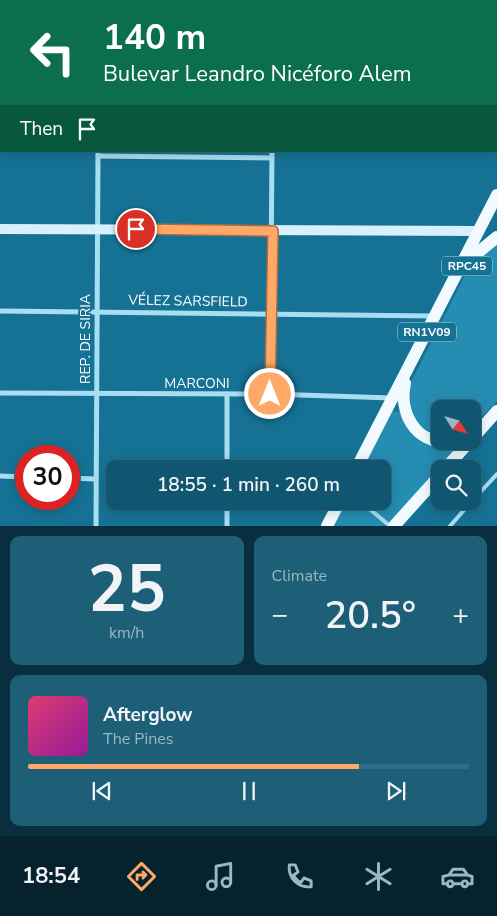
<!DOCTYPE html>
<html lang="en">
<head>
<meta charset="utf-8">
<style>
  :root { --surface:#105670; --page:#1e5f78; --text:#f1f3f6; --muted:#9cb7c3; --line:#306c83; --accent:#ffa867 }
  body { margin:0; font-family:"Nunito Sans",sans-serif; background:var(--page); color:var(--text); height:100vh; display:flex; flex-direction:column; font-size:19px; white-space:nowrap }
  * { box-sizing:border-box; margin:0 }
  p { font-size:16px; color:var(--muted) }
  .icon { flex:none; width:28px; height:28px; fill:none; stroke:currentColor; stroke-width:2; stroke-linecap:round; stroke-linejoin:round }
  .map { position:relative; height:526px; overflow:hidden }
  .drawer { display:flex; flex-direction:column; gap:10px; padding:10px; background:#092f3e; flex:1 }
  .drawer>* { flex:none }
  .hud { position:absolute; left:0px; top:0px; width:498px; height:152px; box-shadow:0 2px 12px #0003,0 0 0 1px var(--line); background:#0b6e4f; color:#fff; overflow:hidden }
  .needle { width:32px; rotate:127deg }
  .buttons { position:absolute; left:431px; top:400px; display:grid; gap:10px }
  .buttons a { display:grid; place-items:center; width:50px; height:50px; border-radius:10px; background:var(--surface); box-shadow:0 2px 12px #0003,0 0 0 1px var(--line); font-size:25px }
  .speed { position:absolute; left:15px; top:445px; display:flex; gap:10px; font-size:25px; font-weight:700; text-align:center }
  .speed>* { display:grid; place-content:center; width:65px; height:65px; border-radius:50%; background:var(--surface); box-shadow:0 2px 12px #0003,0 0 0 1px var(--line); line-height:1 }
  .speed .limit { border:8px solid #d22; background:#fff; color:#111 }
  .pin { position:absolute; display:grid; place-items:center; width:42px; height:42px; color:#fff; margin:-21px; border:2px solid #fff; border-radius:50%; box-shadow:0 1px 5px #0007 }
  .me { position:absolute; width:55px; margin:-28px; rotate:0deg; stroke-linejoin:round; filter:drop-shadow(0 0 4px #0008) }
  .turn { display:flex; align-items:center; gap:18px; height:105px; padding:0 20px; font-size:22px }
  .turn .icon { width:65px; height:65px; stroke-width:2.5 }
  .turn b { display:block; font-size:35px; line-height:42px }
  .then { display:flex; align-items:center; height:48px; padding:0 20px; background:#0003; gap:10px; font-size:19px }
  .big { font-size:38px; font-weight:600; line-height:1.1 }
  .drawer .card { flex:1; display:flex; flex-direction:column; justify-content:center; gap:8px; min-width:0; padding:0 18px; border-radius:10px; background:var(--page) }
  .drawer .dial { align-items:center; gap:0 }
  .dial b { font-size:65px; line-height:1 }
  .song { display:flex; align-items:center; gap:15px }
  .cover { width:60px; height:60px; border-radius:8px; background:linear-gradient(135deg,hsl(340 70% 55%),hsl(300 70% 35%)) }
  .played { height:5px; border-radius:2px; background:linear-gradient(90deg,var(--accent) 75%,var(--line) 75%) }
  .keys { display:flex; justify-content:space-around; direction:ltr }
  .heat { display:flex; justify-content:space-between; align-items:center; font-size:28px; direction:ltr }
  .drawer .tiles { flex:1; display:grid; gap:10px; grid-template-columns:1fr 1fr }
  .card:last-child { grid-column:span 2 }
  .trip { position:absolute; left:106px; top:460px; width:285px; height:50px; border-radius:10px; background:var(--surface); box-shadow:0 2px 12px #0003,0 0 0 1px var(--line); font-weight:600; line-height:50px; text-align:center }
  .tab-bar { display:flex; height:80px; justify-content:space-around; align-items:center; background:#06222d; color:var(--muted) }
  .tab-bar .icon { width:35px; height:35px }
  .tab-bar .on { color:var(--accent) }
  .tab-bar b { font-size:22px; color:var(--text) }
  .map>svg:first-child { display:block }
  .green { fill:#258db2 }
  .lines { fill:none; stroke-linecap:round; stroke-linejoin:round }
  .lane { stroke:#a7def1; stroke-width:4 }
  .street { stroke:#a7def1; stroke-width:5 }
  .secondary { stroke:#d6f1fc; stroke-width:10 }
  .primary { stroke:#f1fbff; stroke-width:12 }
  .route-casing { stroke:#a66d43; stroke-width:12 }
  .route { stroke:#ffa867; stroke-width:9 }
  .labels { text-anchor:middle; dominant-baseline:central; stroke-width:4; stroke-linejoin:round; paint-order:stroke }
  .shield { fill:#167295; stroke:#b9d5df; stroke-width:1 }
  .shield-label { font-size:12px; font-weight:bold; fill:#fff }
  .street-label { font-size:14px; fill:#fff; stroke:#167295 }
</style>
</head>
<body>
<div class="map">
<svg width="497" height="526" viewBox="0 0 497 526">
  <rect width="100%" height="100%" fill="#167295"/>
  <g class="green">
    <polygon points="497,242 497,401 473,426 472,409 440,409 440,436 423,429 412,417 408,388 466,273"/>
    <polygon points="393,411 401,412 450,446 463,444 388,526 330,526 344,501 382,501 382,469 362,469"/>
  </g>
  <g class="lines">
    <g class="lane">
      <polyline points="360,501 390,526"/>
      <polyline points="472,501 497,474"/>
      <polyline points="450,526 472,501"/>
    </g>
    <g class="street">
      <polyline points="100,0 100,1"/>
      <polyline points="22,1 22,0"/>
      <polyline points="0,144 1,144"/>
      <polyline points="496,150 497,150"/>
      <polyline points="98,156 272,158"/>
      <polyline points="0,311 434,316"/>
      <polyline points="0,393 270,394 392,398"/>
      <polyline points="227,394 227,469"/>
      <polyline points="270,394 272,151"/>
      <polyline points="0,476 26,477"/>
      <polyline points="69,478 96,479"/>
      <polyline points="227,501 227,526"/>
      <polyline points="96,526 98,151"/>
    </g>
    <g class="secondary">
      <polyline points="0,58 1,58"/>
      <polyline points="496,60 497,60"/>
      <polyline points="0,67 1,67"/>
      <polyline points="496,68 497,68"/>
      <polyline points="0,229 478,231"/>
    </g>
    <g class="primary">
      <polyline points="465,269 481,250 497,237"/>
      <path d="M405,383C399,411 414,444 448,441"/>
      <polyline points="472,439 497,411"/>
      <polyline points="356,469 497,195"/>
      <polyline points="445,469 470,441"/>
      <polyline points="327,526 340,501"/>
      <polyline points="394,526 440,475"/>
    </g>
  </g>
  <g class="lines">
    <g class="route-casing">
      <polyline id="route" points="136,229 273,231 270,394"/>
    </g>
    <use href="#route" class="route"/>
  </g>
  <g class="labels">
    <g class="shield">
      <rect x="442" y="256.5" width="50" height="19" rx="4"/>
      <rect x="398" y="322.5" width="58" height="19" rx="4"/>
    </g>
    <g class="shield-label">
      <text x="467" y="266">RPC45</text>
      <text x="427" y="332">RN1V09</text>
    </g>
    <g class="street-label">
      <text transform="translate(188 301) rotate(1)">VÉLEZ SARSFIELD</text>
      <text transform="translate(85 339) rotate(-90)">REP. DE SIRIA</text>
      <text x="197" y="383">MARCONI</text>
    </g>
  </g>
</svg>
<div class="buttons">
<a><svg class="needle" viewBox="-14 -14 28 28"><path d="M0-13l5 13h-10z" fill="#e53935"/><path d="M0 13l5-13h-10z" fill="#9cb7c3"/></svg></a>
<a><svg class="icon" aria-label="search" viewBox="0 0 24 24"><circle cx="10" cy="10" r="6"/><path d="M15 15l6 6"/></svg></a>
</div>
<div class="speed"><div class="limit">30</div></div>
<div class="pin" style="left:136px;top:229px;background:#d93025"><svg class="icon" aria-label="arrive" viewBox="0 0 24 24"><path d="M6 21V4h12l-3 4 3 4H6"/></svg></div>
<svg class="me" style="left:270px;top:394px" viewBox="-20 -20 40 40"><circle r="17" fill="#ffa867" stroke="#fff" stroke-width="3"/><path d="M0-11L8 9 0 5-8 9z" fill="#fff"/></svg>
<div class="trip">18:55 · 1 min · 260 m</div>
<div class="hud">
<div class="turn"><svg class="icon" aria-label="left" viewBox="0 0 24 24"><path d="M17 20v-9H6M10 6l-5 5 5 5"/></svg><div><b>140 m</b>Bulevar Leandro Nicéforo Alem</div></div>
<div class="then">Then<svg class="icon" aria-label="arrive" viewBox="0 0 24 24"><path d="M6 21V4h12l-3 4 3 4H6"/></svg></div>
</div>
</div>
<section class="drawer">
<div class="tiles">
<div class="card dial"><b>25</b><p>km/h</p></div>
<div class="card"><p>Climate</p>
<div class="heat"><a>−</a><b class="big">20.5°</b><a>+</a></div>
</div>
<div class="card">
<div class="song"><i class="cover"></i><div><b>Afterglow</b><p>The Pines</p></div></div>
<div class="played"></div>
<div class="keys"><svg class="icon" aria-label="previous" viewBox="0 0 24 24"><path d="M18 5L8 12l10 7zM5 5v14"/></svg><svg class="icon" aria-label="pause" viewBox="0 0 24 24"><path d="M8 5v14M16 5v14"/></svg><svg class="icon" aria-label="next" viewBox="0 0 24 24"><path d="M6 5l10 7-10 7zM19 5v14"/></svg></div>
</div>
</div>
</section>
<nav class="tab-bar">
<b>18:54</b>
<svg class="icon on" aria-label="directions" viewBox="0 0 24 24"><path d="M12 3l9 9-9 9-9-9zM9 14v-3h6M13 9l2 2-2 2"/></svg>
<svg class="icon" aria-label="music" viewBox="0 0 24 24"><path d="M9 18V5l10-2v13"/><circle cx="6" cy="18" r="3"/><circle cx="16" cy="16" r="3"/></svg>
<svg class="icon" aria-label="phone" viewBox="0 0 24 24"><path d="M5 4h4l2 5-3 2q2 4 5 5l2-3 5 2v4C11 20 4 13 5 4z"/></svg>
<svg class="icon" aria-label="climate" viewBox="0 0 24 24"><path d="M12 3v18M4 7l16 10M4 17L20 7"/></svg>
<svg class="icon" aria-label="car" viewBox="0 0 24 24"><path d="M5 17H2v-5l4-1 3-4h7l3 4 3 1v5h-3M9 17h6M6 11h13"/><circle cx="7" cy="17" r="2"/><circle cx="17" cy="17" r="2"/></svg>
</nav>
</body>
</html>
